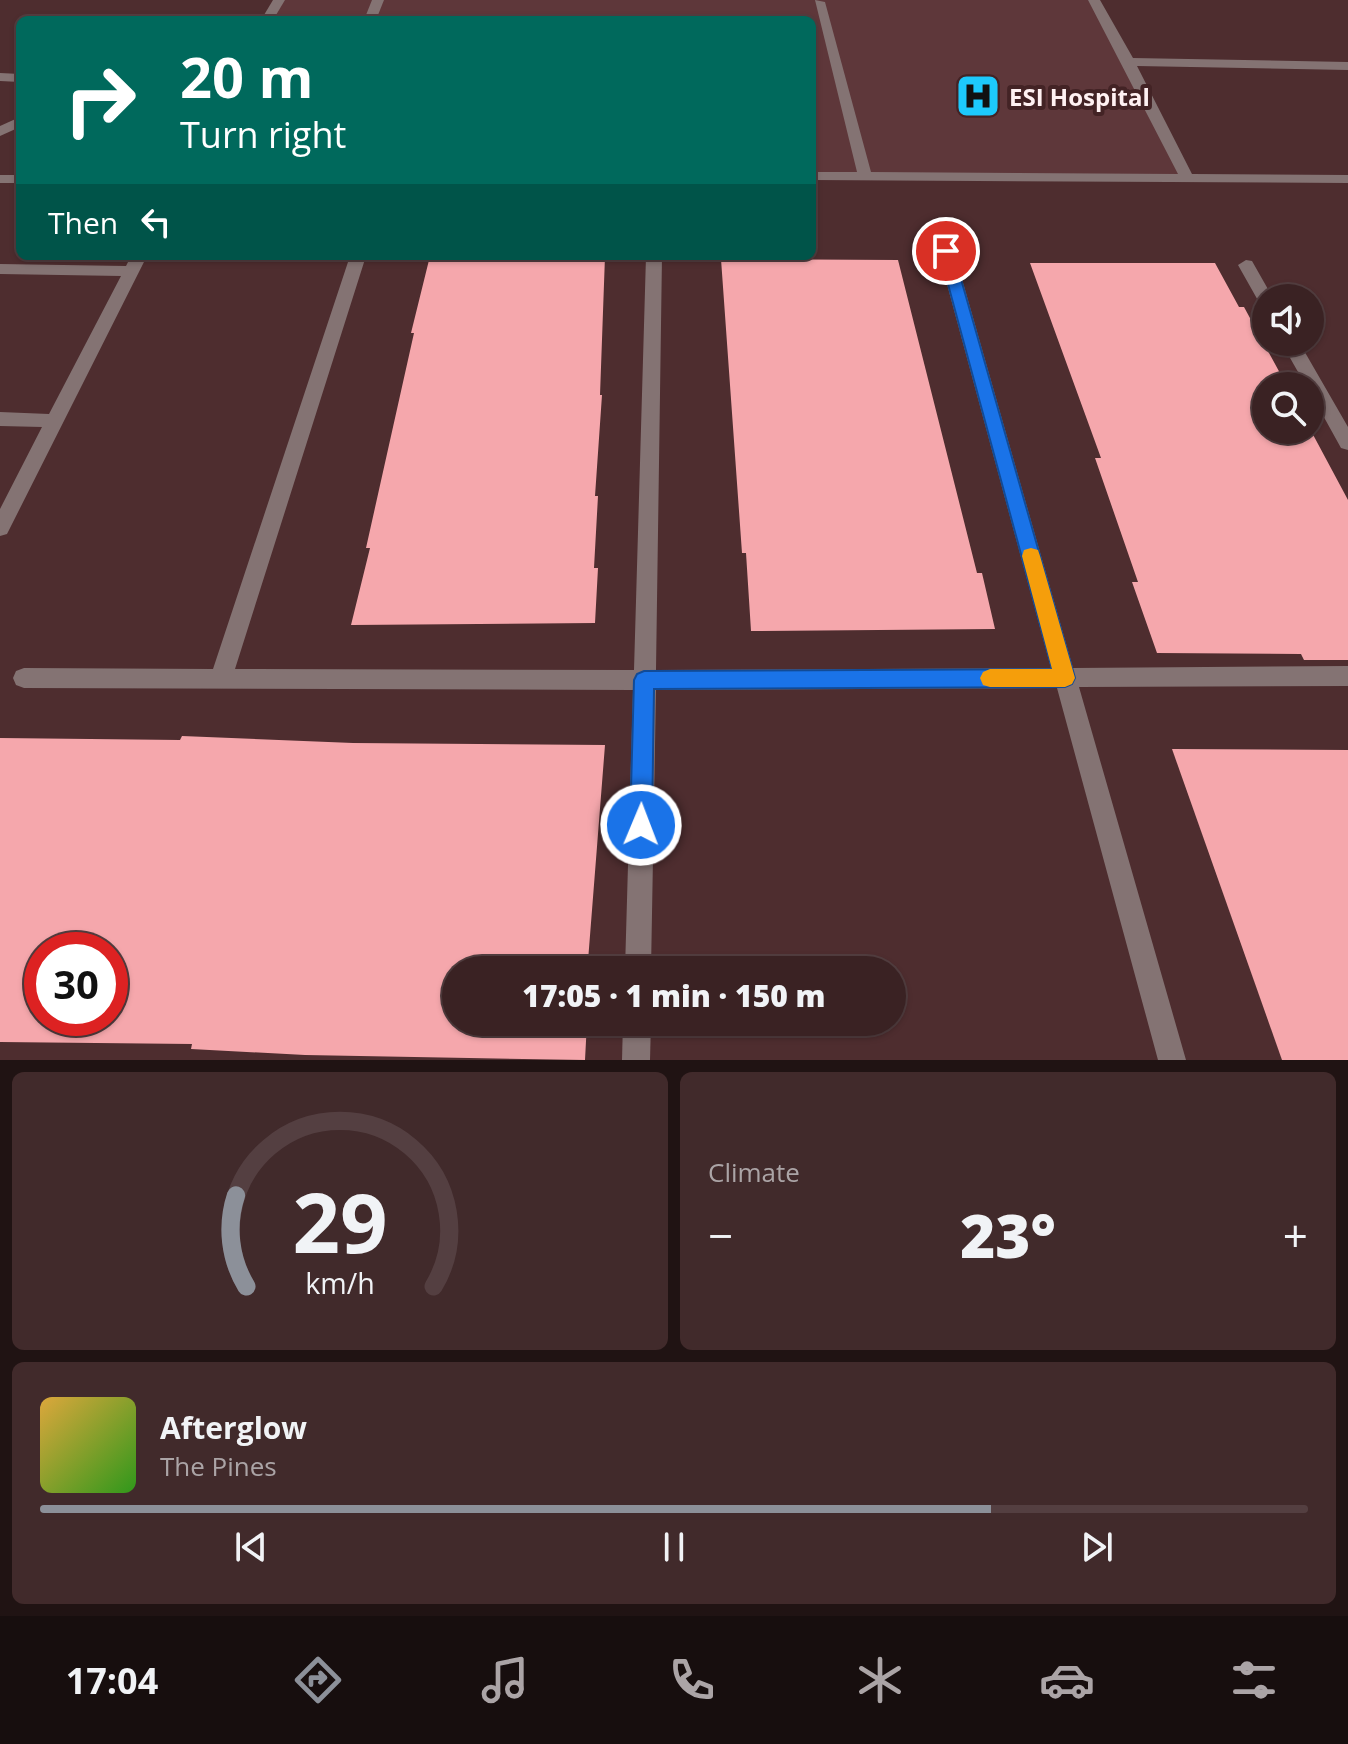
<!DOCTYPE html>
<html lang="en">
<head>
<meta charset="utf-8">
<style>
  :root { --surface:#3a2223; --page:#412a2b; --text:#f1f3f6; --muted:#aba4a6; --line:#543f41; --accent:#8c9099 }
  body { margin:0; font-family:"Open Sans",sans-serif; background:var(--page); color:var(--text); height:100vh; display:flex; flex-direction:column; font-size:30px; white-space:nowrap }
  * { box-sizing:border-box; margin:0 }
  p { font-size:26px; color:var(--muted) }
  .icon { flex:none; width:44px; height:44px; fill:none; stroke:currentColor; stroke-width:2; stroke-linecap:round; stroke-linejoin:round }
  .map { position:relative; height:1060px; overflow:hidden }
  .side { display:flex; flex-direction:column; gap:12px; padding:12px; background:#201313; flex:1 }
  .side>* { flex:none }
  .banner { position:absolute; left:16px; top:16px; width:800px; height:244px; border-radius:12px; box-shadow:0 2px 6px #0004,0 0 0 2px var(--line); background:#00695c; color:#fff; overflow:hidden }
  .buttons { position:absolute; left:1252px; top:284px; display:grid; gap:16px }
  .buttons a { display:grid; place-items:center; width:72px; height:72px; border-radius:50%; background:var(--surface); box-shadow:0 2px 6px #0004,0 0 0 2px var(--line); font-size:40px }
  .speed { position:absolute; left:24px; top:932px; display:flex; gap:16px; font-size:40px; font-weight:700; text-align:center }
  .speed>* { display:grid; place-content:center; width:104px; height:104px; border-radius:50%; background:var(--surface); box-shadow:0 2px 6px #0004,0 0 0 2px var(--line); line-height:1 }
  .speed .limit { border:12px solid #d22; background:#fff; color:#111 }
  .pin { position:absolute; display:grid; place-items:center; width:68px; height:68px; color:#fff; margin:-34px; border:4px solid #fff; border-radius:50%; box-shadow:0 2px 8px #0007 }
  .me { position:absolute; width:88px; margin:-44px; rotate:1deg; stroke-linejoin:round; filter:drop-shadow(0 0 6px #0008) }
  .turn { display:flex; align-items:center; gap:28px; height:168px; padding:0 32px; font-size:36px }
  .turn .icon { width:104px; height:104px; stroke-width:2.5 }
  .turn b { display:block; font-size:56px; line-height:68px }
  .then { display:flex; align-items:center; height:76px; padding:0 32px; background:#0003; gap:16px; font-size:30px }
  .big { font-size:60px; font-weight:800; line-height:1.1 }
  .side .card { flex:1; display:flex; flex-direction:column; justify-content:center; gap:12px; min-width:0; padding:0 28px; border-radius:12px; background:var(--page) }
  .side .dial { align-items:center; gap:0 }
  .dial svg { height:208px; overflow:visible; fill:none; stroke:var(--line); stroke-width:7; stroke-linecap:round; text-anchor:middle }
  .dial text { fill:var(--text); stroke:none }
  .song { display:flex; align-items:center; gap:24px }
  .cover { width:96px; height:96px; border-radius:12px; background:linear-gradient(135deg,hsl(40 70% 55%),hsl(110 70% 35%)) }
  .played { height:8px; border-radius:4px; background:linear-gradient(90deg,var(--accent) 75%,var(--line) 75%) }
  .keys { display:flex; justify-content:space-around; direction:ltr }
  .heat { display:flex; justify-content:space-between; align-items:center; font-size:44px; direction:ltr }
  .side .tiles { flex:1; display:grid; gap:12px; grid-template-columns:1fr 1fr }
  .card:last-child { grid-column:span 2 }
  .trip { position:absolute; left:442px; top:956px; width:464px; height:80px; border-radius:40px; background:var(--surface); box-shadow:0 2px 6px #0004,0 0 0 2px var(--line); font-weight:800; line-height:80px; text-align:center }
  .tabs { display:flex; height:128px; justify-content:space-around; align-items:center; background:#170e0e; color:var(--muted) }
  .tabs .icon { width:56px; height:56px }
  .tabs .on { color:var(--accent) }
  .tabs b { font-size:36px; color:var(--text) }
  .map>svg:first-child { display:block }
  .built { fill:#5e373a }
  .building { fill:#f5a7ac; fill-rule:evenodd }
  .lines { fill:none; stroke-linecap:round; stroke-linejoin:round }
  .service { fill:#847373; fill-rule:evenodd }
  .minor { fill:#847373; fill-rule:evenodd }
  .route { fill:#1a73e8; stroke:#114b97; stroke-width:2 }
  .slow { fill:#f59e0b }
  .labels { text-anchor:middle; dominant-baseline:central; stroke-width:8; stroke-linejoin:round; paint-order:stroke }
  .far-poi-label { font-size:24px; font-weight:bold; fill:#fff1f2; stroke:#432325; text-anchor:start }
</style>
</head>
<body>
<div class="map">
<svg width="1348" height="1060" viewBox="0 0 1348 1060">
  <rect width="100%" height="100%" fill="#4e2d2f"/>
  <polygon class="built" points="278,0 1090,0 1190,176 812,173 812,20 266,20"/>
  <g class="building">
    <polygon points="430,256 605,256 600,395 602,395 595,496 598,496 594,568 598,568 595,623 351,625 370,548 366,548 414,333 411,333"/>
    <polygon points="721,259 898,260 977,573 982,573 995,629 751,631 746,553 742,553"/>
    <polygon points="1030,263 1215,263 1239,307 1244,307 1287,386 1266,386 1266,430 1310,429 1348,500 1348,660 1304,660 1301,654 1157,653 1132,582 1138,582 1095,458 1101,458"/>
    <path d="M182,736L353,743L605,745L588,961H591V970H456V1022H587L585,1060L305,1055L191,1049L192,1044L0,1042V738L180,740ZM42,950H110V1018H42Z"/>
    <polygon points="1172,749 1348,750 1348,1060 1282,1060"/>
  </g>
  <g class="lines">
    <g class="service">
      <polygon points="372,0 384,0 376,20 364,20"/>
      <polygon points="815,0 825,2 871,172 1178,174 1088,0 1100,0 1133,58 1348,62 1348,70 1137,66 1192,174 1348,175 1348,183 812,180 812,172 857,172"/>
      <polygon points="20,117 20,127 0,136 0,126"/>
      <rect x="0" y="175" width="20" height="8"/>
    </g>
    <g class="minor">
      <polygon points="273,0 285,0 273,20 261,20"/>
      <polygon points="0,73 20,74 20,82 0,81"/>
      <polygon points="946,246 954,251 1073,668 1348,666 1348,686 1079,687 1186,1060 1158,1060 1057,688 656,690 651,970 625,970 633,690 24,688 16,685 13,678 16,671 24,668 213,669 350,256 366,256 235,669 634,670 646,256 662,256 656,670 1051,668 938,251"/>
      <polygon points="131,256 147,256 7,534 0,536 0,509 42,427 0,426 0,412 49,414 121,276 0,274 0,264 126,266"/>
      <polygon points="1246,260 1252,261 1273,298 1266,298 1266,305 1260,304 1238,265"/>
      <polygon points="1281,342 1299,342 1348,427 1348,450 1341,448 1310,392 1310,386 1306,386"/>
      <polygon points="623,1022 651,1022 650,1060 622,1060"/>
    </g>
  </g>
  <polygon class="route" points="946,246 953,251 1075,678 1072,684 1065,687 654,689 652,825 649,833 641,836 633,833 630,825 634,680 637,674 644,671 1052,669 939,251"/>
  <polygon class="slow" points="1031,548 1038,550 1040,556 1075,678 1072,684 1065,687 990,687 983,685 980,678 983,672 990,669 1052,669 1022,556 1024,550"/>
  <defs>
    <g id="hospital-square" transform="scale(2.3)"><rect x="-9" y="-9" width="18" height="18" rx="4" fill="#1dc9fc" stroke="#432325"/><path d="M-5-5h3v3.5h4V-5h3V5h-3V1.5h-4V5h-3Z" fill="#111"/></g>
  </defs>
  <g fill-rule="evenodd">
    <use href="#hospital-square" x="978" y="96"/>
  </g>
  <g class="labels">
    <g class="far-poi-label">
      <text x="1009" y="96">ESI Hospital</text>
    </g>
  </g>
</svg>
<div class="buttons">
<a><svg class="icon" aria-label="sound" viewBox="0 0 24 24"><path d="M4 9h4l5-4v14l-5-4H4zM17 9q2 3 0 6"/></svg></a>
<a><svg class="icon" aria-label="search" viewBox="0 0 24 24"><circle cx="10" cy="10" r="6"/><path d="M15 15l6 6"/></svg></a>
</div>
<div class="speed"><div class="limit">30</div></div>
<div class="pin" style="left:946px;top:251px;background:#d93025"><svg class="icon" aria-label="arrive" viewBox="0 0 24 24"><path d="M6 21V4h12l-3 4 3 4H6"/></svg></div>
<svg class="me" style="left:641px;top:825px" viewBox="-20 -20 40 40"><circle r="17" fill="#1a73e8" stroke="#fff" stroke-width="3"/><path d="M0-11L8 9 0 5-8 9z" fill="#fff"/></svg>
<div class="trip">17:05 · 1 min · 150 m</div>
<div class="banner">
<div class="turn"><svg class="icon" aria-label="right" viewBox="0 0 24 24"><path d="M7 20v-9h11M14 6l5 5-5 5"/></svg><div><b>20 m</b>Turn right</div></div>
<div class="then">Then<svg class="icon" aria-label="left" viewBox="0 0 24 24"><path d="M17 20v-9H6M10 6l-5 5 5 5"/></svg></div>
</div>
</div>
<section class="side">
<div class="tiles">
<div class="card dial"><svg viewBox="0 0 100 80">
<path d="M14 69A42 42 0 1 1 86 69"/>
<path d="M14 69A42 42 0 0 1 10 34" stroke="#8c9099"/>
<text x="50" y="56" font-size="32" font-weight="700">29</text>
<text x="50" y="72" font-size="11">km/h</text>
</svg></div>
<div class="card"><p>Climate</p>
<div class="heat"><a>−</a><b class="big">23°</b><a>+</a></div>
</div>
<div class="card">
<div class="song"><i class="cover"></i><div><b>Afterglow</b><p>The Pines</p></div></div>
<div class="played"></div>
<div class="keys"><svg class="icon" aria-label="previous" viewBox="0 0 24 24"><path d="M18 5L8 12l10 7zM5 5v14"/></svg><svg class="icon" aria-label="pause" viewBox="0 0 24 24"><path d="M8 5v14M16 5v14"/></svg><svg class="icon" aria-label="next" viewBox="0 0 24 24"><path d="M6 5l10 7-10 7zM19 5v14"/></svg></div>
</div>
</div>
</section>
<nav class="tabs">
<b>17:04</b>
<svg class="icon on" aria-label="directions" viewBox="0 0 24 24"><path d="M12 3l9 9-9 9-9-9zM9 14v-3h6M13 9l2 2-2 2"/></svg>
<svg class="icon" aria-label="music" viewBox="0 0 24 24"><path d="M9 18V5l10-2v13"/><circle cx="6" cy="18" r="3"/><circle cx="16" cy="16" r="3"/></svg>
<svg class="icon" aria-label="phone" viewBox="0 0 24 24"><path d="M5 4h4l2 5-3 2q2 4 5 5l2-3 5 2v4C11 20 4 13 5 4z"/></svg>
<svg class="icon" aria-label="climate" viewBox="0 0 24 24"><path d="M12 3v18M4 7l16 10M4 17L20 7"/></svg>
<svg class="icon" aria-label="car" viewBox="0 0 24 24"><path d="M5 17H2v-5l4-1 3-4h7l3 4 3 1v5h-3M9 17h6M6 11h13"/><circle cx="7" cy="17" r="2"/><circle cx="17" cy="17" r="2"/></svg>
<svg class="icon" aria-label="filters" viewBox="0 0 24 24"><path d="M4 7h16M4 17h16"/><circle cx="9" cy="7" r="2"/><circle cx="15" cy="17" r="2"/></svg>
</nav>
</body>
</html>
